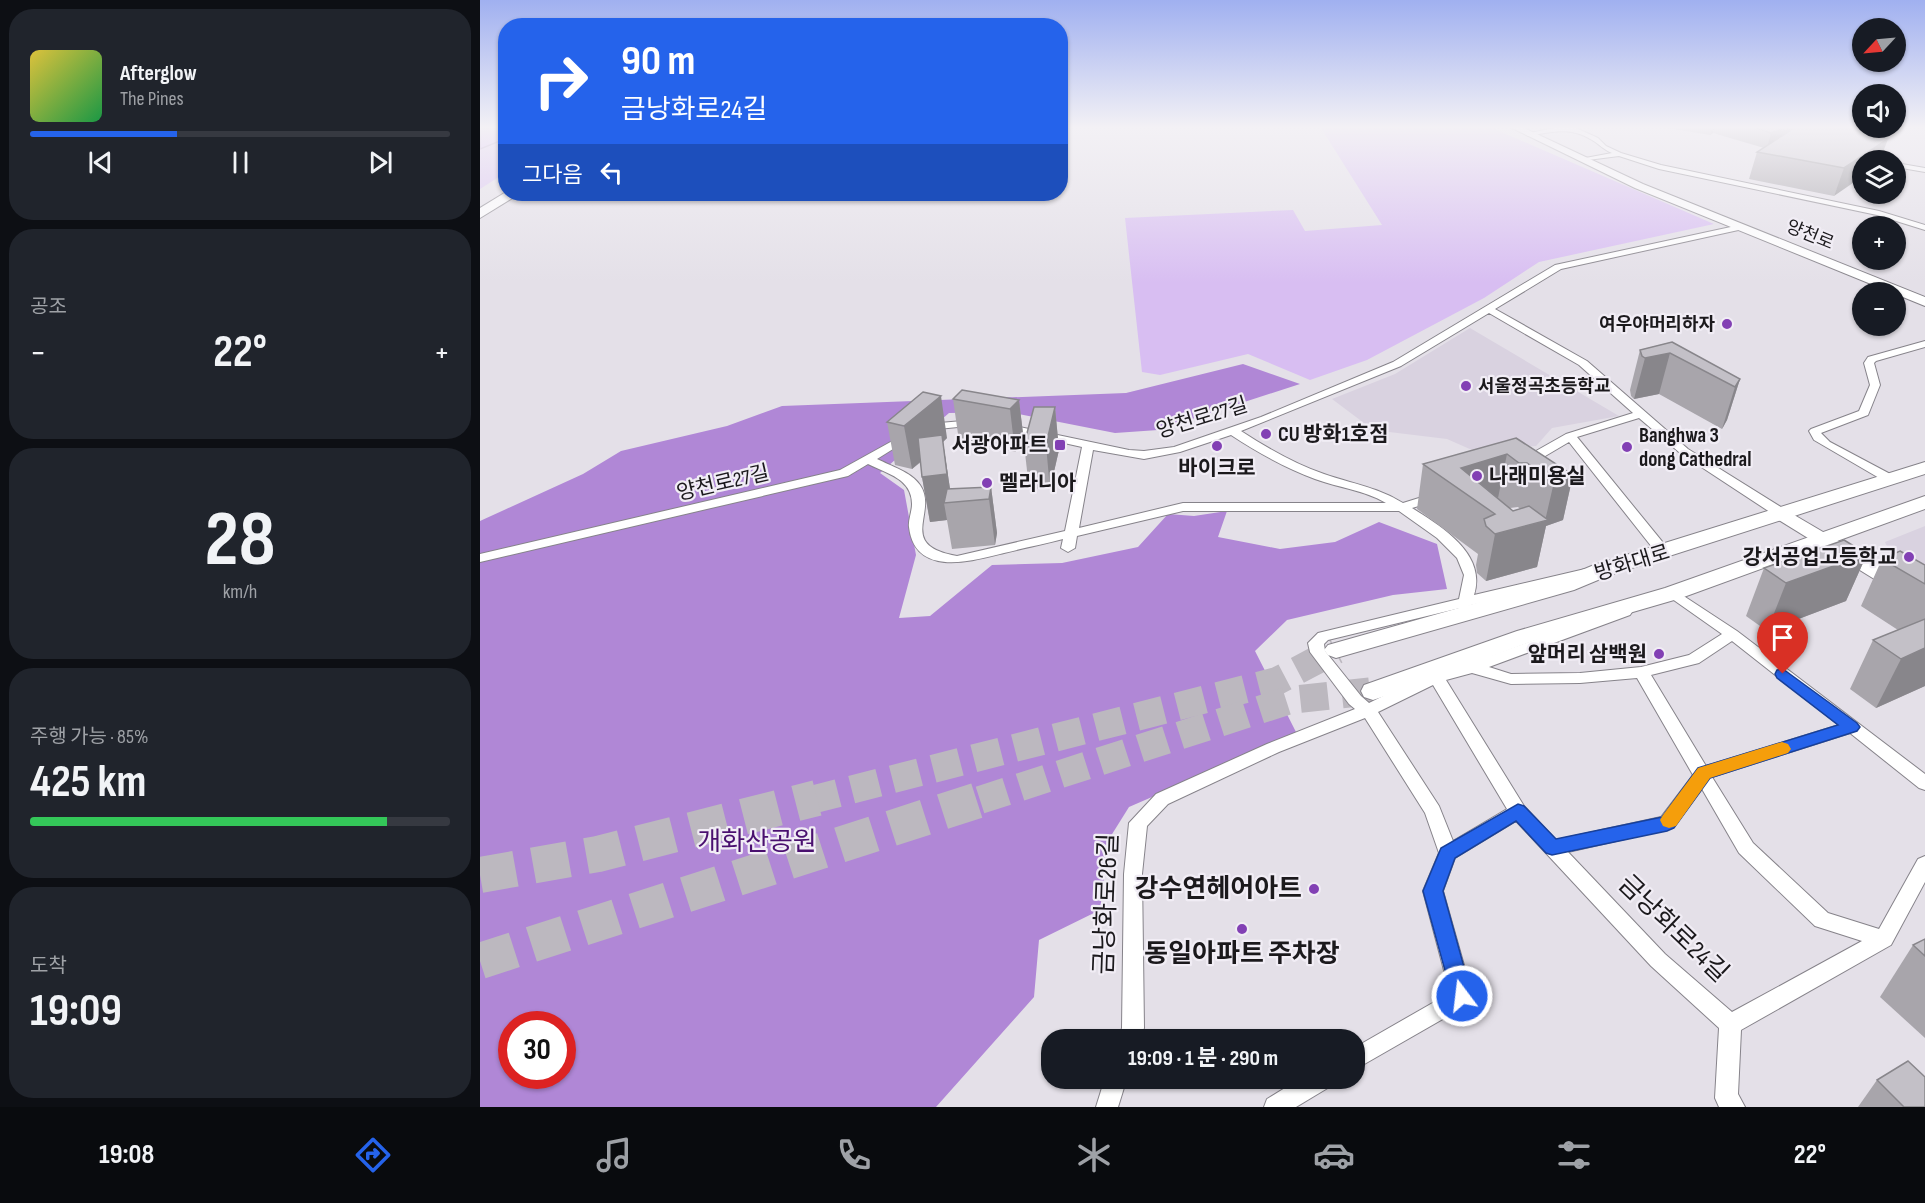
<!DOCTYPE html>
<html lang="ko">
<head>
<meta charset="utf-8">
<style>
  :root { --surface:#171b24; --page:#20242c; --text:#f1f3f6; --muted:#9ea1a6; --line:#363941; --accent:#2563eb }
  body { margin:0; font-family:"Sofia Sans Condensed","Noto Sans KR",sans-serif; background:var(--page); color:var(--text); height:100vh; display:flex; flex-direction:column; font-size:22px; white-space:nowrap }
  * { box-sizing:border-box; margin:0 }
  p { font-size:20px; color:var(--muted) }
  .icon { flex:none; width:33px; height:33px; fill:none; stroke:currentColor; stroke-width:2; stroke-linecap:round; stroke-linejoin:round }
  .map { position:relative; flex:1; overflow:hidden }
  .side { display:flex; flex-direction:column; gap:9px; padding:9px; background:#0d0f14; width:480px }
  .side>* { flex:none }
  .guide { position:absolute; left:18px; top:18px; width:570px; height:183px; border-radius:24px; box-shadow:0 2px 4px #0004; background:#2563eb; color:#fff; overflow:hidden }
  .needle { width:39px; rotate:244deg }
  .fabs { position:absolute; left:1372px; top:18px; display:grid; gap:12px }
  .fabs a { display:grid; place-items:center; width:54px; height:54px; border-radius:50%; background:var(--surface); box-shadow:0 2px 4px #0004; font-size:30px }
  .speed { position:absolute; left:18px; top:1011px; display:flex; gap:12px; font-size:30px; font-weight:700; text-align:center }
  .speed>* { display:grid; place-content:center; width:78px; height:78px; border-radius:50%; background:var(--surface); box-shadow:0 2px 4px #0004; line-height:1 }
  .speed .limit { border:9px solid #d22; background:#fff; color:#111 }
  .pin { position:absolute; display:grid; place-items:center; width:51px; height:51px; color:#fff; margin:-62px -26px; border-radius:50% 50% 50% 0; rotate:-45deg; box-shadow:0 0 6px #0007 }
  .pin .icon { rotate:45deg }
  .me { position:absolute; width:66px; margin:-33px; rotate:345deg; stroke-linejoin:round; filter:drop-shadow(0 0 4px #0008) }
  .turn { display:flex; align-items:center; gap:21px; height:126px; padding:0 24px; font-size:27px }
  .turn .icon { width:78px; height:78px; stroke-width:2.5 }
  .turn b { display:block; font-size:42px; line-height:51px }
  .then { display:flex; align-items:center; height:57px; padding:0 24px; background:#0003; gap:12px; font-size:22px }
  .big { font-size:45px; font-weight:700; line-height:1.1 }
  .side .tile { flex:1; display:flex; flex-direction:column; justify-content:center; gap:9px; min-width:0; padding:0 21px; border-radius:24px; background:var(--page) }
  .side .dial { align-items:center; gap:0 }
  .dial b { font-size:78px; line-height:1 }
  .song { display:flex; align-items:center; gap:18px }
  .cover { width:72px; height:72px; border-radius:9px; background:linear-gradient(135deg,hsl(50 70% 55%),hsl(140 70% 35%)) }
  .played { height:6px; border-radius:3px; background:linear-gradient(90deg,var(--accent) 35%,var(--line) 35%) }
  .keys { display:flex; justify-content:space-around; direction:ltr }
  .heat { display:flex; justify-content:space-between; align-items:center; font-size:33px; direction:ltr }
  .charge { height:9px; border-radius:4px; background:linear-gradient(90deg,#34c759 85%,var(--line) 0) }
  .trip { position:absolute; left:561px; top:1029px; width:324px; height:60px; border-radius:24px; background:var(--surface); box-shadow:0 2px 4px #0004; font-weight:700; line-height:60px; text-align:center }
  .tabs { display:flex; height:96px; justify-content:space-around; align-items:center; background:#090b0e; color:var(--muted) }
  .tabs .icon { width:42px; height:42px }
  .tabs .active { color:var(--accent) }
  .tabs b { font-size:27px; color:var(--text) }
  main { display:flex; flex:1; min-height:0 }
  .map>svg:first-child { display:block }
  .built { fill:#d9d2e0 }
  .green { fill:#d8bef2 }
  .forest { fill:#b087d6; fill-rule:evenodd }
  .water { fill:#d5abfc; stroke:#9d7fb9; stroke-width:1.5 }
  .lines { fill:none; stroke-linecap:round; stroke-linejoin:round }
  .highway-tunnel-far1 { stroke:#bcb8bf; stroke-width:28; stroke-dasharray:28 14; stroke-linecap:butt }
  .highway-tunnel { stroke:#bcb8bf; stroke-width:36; stroke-dasharray:36 18; stroke-linecap:butt }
  .street-casing { stroke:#86838a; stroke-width:2 }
  .secondary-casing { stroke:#86838a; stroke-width:2 }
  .primary-casing { stroke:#86838a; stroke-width:2 }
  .highway-casing { stroke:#86838a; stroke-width:2 }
  .street { fill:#fff; fill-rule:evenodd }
  .secondary { fill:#fff; fill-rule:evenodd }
  .primary { fill:#fff; fill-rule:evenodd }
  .highway { fill:#fff; fill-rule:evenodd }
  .wall { fill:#a8a5ab; fill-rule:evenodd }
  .shaded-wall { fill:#88868b }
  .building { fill:#c3c0c7; stroke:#88868b; stroke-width:1.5 }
  .route { fill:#2563eb; stroke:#184099; stroke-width:1.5 }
  .slow { fill:#f59e0b }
  .poi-dot { fill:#8240b4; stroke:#f1edf5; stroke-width:2 }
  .labels { text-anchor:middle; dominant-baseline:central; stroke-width:4.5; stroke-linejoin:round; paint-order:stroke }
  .far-street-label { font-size:18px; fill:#1b191c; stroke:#f1edf5 }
  .far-poi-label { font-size:18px; font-weight:bold; fill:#1b191c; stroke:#f1edf5; text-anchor:end }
  .street-label { font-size:21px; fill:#1b191c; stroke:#f1edf5 }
  .poi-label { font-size:21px; font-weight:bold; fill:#1b191c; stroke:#f1edf5; text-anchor:start }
  .near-park-label { font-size:26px; fill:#4a106f; stroke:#f1edf5 }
  .near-poi-label { font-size:26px; font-weight:bold; fill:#1b191c; stroke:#f1edf5; text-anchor:end }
  .near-street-label { font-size:26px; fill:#1b191c; stroke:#f1edf5 }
</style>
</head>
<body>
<main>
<section class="side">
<div class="tile">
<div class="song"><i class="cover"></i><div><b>Afterglow</b><p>The Pines</p></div></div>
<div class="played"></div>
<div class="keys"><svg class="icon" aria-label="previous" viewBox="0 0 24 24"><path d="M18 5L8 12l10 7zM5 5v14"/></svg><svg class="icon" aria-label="pause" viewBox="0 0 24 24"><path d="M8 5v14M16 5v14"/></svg><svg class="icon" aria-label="next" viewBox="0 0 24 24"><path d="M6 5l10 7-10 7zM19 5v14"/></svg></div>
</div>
<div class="tile"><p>공조</p>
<div class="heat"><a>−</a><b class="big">22°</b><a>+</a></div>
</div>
<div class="tile dial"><b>28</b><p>km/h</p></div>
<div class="tile"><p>주행 가능 · 85%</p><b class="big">425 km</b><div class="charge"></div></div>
<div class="tile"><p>도착</p><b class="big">19:09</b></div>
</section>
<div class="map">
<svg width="1445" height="1107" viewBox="0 0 1445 1107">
  <rect width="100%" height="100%" fill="#e4e0e8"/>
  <g class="built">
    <polygon points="990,328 1139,416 1072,428 1056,446 992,450 967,439 901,431 888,426 852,399 915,374"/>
    <polygon points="1445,526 1445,588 1419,572 1405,542"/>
  </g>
  <g class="green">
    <polygon points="841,128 1012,128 1234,224 1059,262 1004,298 887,360 830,380 768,354 680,375 662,372 645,218 813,210 825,231 902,225"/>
    <polygon points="25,139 25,173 0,189 0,149"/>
  </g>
  <path class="forest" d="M763,364L820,384L678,430L635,433L528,412L469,413L400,473L424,490L436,555L419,618L450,616L512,565L582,563L658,547L688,514L714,516L747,511L738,537L800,549L855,542L899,522L957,544L967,589L913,595L807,620L775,651L817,734L649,807L629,839L620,910L559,940L554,997L456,1107H0V521L103,474L141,451L247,426L302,406L646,393ZM32,1024H82V1076H32Z"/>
  <polygon class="water" points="0,128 25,128 25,139 0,149"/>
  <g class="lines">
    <g class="highway-tunnel-far1">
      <polyline points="331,800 797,681 856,650"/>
      <polyline points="500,800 810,700 893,691"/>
    </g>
    <g class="highway-tunnel">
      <polyline points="0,875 118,854 337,798"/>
      <polyline points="0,961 505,798"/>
    </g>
    <g class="street-casing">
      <g id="street">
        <path d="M1074,128H1096L1118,138L1126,146L1141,153L1181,165L1399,211L1445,225V230L1397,215L1179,169L1139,156L1100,161V159L1132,153C1124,150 1119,144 1112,140C1090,126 1072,132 1048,136L1045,134Z"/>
        <polygon points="1416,163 1445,168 1445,172 1416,167"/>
        <path d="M1260,225L1264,227L1263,229L1081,269L1015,309L1107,361L1208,449L1309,512L1310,515L1309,518H1299L1200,453L1159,418L1097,437L1189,550L1191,553L1189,556H1179L1089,442L1050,465H1042L1040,462L1042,459L1086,434L1153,413L1099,365L1009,313L921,366L761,431C787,448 815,464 844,474C873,484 897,487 923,503L955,493L959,494L961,497L959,500L932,508C962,527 1007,554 994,595L1105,569L1112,573L1110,576L991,605L984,608H980L848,640L844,644L845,651L881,696L889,703L950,673L988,664L1145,607L1150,609L1152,612L1150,615L1009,667L1031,674L1100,673L1161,667L1209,655L1242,634L1188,596L1186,593L1188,590L1193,589L1257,631L1445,774V790L1439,788L1370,733L1232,777L1273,843L1348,913L1399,929L1438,859L1445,856V882L1411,945L1261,1030L1258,1094L1265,1107H1239L1235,1098L1239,1028L1171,966L1036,821L975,858L963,891L993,997L989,1004L874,1070V1048L970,993L943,891L959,853L945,813L885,718L799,752L688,804L667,826L662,874L664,1028L660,1040H638L642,1028L644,874L649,823L676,794L787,744L875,709L869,704L830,652L828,643L838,633L979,599L984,575L977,558L957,538L919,511H703L597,536L595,548L588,552L581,548L583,539C564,544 544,548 524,553C492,561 435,578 429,527C428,520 432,512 432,504C432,479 408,474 388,464L368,476L0,562V554L360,470L425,434L429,435V439L397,459C411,466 431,472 440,485C459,512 415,545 477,556L585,531L602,447L521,429V425L525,424L649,450L664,451L694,447L781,417L913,362L1075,265ZM751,435C777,452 805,468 835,479C859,488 884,490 906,503H703L599,528L613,450L664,459L700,452ZM1252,641L1359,725L1226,766L1171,675L1219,663ZM992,673L1031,684L1100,683L1157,678L1213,775L1181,817L1076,840L1044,806L966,680ZM953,685L1027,809L973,841L959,806L898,712ZM1222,789L1259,853L1335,926L1382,941L1252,1012L1185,954L1088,852L1193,828Z"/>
        <polygon points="1445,341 1445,347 1396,361 1394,363 1400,385 1388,415 1341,433 1350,442 1414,476 1416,479 1414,482 1406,482 1334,440 1329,431 1331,429 1379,411 1390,385 1384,363 1388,357"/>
        <polygon points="494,420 498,421 498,425 448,430 442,427 448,424"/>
        <polygon points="625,1078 647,1078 638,1107 616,1107"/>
        <polygon points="821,1078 854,1078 851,1086 816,1107 784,1107 787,1099"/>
      </g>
    </g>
    <g class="secondary-casing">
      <g id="secondary">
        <polygon points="1032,128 1044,128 1163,184 1445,297 1445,306 1155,188"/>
        <polygon points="1304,509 1445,592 1445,607 1438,606 1297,519 1295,515"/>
      </g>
    </g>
    <g class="primary-casing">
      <g id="primary">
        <polygon points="1445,462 1445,474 1130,575 1094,590 856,658 848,655 844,650 848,645 1078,580 1114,565"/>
        <polygon points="1445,496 1445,509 1201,598 1053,641 902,697 893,700 884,697 881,691 884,685 1037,631 1185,588"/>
      </g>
    </g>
    <g class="highway-casing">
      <polygon id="highway" points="26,192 39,194 0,218 0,208"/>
    </g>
    <use href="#street" class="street"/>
    <use href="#secondary" class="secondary"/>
    <use href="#primary" class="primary"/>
    <use href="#highway" class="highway"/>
  </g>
  <g class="wall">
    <polygon points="1188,128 1382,128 1354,196 1269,179 1277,152 1284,148 1233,133 1230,135"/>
    <polygon points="1192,342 1260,379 1247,420 1242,429 1179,394 1154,399 1151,396 1150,390 1160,350"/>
    <polygon points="473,399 539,400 544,442 535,452 479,441"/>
    <polygon points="575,407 579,450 570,489 549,488 544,444"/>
    <polygon points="407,422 467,438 463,442 470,489 511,487 517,533 515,545 472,549 467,520 450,522 442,477 441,462 432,469 415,465"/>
    <path d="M1036,438L1093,475L1083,520L1066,526L1057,567L1006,581L997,573L996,565L998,554L937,509L943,464ZM1038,507L1040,509L1033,511L1030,508Z"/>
    <polygon points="1387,554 1366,601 1287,631 1266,616 1284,568"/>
    <polygon points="1402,559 1445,565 1445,686 1396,708 1370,689 1393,640 1418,630 1381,606"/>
    <polygon points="1445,939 1445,1038 1400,997 1433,945"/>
    <polygon points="1397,1080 1445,1107 1378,1107"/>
  </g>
  <g class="shaded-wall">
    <polygon points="1232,128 1234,128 1233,133 1230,135"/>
    <polygon points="1304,128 1322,128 1287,148 1291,133"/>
    <polygon points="1408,139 1400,160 1383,160 1383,176 1354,196 1364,168"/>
    <polygon points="1190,353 1179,394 1154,399 1165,358"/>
    <polygon points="1260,379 1247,420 1242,429 1255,387"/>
    <polygon points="461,396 467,438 463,442 472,502 464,503 467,520 450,522 442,477 463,442 432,469 424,426"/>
    <polygon points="539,400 544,442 535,452 530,409"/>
    <polygon points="575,407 579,450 570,489 566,445"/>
    <polygon points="1027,454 1018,498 981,468"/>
    <polygon points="1093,475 1083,520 1066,526 1057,567 1006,581 1015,534 1065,521 1074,482"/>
    <polygon points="511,487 517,533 515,545 509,499"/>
    <polygon points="1387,554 1366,601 1287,631 1306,583"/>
    <polygon points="1445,648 1445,686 1396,708 1421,659"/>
  </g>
  <g class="building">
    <polygon points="1276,128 1304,128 1291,133"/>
    <polygon points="1314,128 1380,128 1408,139 1364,168 1277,152"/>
    <polygon points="1192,342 1260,379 1255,387 1190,353 1165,358 1162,356 1160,350"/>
    <polygon points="482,390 539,400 530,409 473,399"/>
    <polygon points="443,392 461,396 424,426 407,422"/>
    <polygon points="554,407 575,407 566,445 544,444"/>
    <polygon points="462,435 467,474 442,477 438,438"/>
    <polygon points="1036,438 1093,475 1074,482 1047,463 1039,463 1027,454 981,468 1033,511 1049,506 1068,520 1015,534 1006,526 1004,519 1015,514 943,464"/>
    <polygon points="511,487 509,499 464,503 467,489"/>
    <polygon points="1364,540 1387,554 1306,583 1284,568"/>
    <polygon points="1420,551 1445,565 1445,584 1402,559"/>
    <polygon points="1445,619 1445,648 1421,659 1393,640"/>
    <polygon points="1445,939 1445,956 1433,945"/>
    <polygon points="1428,1061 1445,1077 1445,1107 1424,1107 1397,1080"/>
  </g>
  <linearGradient id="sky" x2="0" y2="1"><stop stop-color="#a0b0f0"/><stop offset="0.45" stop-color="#f3f1f5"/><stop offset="1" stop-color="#f3f1f5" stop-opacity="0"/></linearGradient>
  <rect width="1445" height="283" fill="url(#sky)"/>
  <polygon class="route" points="1303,669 1377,723 1380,727 1377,731 1230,778 1194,828 1187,831 1072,855 1066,853 1036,821 975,858 963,891 992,996 989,1003 982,1006 974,1003 943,891 961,848 1038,804 1044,806 1076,839 1182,817 1218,768 1358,725 1297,678 1295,674 1297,670"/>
  <polygon class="slow" points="1302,742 1308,744 1311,749 1308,753 1230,778 1196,826 1189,828 1183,826 1180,820 1183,815 1218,768"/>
  <g class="poi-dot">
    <circle cx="1247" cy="324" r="6"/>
    <circle cx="986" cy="386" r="6"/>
    <circle cx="786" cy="434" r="6"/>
    <rect x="574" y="439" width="12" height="12" rx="3"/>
    <circle cx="737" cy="446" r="6"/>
    <circle cx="1147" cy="447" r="6"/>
    <circle cx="997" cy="476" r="6"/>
    <circle cx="507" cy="483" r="6"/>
    <circle cx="1429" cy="557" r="6"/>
    <circle cx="1179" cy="654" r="6"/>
    <circle cx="834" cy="889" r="6"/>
    <circle cx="762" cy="929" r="6"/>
  </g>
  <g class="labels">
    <g class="far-street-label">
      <text transform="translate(1330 235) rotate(22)">양천로</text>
    </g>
    <g class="far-poi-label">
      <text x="1235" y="324">여우야머리하자</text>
      <text x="998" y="386" text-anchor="start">서울정곡초등학교</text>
    </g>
    <g class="street-label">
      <text transform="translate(722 418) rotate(-17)">양천로27길</text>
      <text transform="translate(243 483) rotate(-13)">양천로27길</text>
      <text transform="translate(1152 563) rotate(-17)">방화대로</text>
    </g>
    <g class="poi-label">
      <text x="798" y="434">CU 방화1호점</text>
      <text x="1159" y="435">Banghwa 3<tspan x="1159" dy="24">dong Cathedral</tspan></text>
      <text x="568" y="445" text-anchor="end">서광아파트</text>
      <text x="737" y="468" text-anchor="middle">바이크로</text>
      <text x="1009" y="476">나래미용실</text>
      <text x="519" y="483">멜라니아</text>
      <text x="1417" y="557" text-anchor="end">강서공업고등학교</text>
      <text x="1167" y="654" text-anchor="end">앞머리 삼백원</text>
    </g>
    <g class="near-park-label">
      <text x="277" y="842">개화산공원</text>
    </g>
    <g class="near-poi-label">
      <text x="822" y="889">강수연헤어아트</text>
      <text x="762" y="954" text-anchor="middle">동일아파트 주차장</text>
    </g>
    <g class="near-street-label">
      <text transform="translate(627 904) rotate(-88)">금낭화로26길</text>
      <text transform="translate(1193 929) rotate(44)">금낭화로24길</text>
    </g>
  </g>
</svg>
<div class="fabs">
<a><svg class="needle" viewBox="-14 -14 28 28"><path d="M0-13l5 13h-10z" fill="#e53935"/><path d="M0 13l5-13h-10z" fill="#9ea1a6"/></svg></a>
<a><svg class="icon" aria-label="sound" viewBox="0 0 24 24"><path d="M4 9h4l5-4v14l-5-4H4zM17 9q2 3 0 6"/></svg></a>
<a><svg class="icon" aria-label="layers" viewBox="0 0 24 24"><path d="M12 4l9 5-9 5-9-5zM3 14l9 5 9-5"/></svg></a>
<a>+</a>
<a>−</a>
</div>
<div class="speed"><div class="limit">30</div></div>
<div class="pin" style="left:1303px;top:674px;background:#d93025"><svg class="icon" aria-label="arrive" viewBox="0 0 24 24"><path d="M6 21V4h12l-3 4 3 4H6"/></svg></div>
<svg class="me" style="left:982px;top:996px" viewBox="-20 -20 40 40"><circle r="17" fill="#2563eb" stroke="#fff" stroke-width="3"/><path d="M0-11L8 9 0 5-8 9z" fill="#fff"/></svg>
<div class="trip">19:09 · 1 분 · 290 m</div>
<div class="guide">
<div class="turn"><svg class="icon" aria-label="right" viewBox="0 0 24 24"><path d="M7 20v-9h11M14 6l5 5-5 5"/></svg><div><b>90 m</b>금낭화로24길</div></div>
<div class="then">그다음<svg class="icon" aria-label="left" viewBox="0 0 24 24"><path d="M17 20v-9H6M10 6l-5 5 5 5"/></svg></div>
</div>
</div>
</main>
<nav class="tabs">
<b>19:08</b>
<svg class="icon active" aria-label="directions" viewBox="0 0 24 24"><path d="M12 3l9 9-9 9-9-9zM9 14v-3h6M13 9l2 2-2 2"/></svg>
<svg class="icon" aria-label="music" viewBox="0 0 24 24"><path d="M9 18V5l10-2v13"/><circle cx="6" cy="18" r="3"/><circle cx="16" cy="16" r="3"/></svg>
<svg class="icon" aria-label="phone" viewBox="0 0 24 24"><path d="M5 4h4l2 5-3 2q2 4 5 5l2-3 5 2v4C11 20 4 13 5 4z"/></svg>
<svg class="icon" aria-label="climate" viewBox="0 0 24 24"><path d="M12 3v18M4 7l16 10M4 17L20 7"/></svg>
<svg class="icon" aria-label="car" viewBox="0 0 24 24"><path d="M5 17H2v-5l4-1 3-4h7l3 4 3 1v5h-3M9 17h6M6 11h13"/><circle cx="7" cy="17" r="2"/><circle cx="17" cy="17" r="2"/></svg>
<svg class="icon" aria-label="filters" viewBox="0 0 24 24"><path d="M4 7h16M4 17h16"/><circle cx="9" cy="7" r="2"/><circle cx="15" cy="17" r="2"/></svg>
<b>22°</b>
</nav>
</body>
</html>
